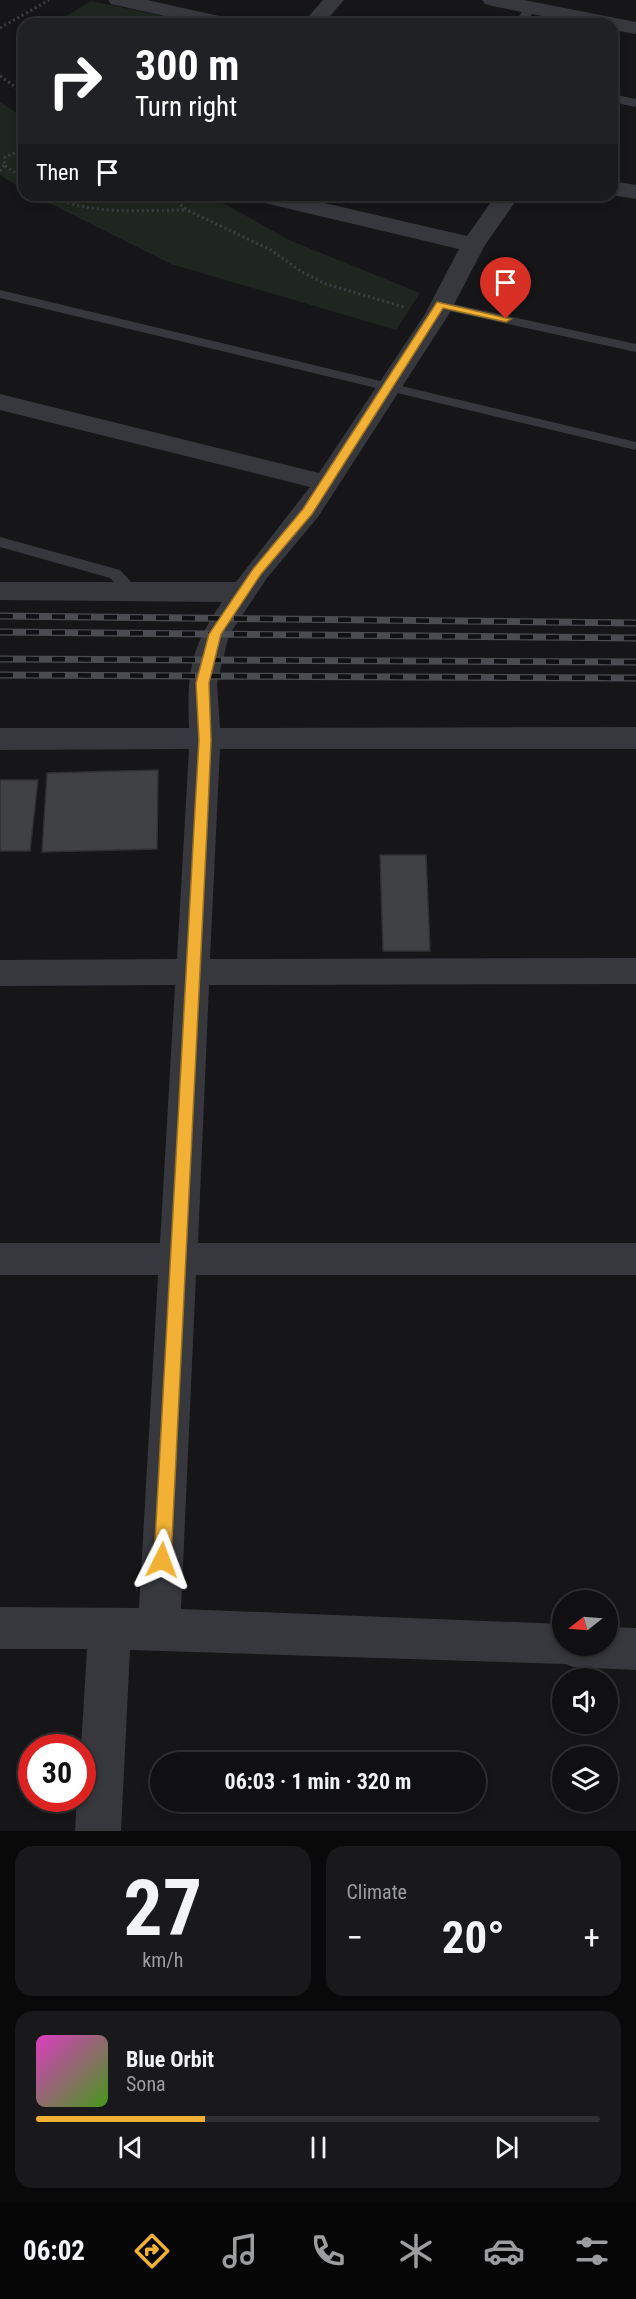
<!DOCTYPE html>
<html lang="en">
<head>
<meta charset="utf-8">
<style>
  :root { --surface:#101012; --page:#19191b; --text:#f1f3f6; --muted:#9c9d9f; --line:#303032; --accent:#f2b134 }
  body { margin:0; font-family:"Roboto Condensed",sans-serif; background:var(--page); color:var(--text); height:100vh; display:flex; flex-direction:column; font-size:22px; white-space:nowrap }
  * { box-sizing:border-box; margin:0 }
  p { font-size:20px; color:var(--muted) }
  .icon { flex:none; width:33px; height:33px; fill:none; stroke:currentColor; stroke-width:2; stroke-linecap:round; stroke-linejoin:round }
  .map { position:relative; height:1831px; overflow:hidden }
  .details { display:flex; flex-direction:column; gap:15px; padding:15px; background:#09090a; flex:1 }
  .details>* { flex:none }
  .banner { position:absolute; left:18px; top:18px; width:600px; height:183px; border-radius:18px; box-shadow:0 3px 9px #0003,0 0 0 2px var(--line); background:#202124; color:#fff; overflow:hidden }
  .needle { width:39px; rotate:253deg }
  .tools { position:absolute; left:552px; top:1590px; display:grid; gap:12px }
  .tools a { display:grid; place-items:center; width:66px; height:66px; border-radius:50%; background:var(--surface); box-shadow:0 3px 9px #0003,0 0 0 2px var(--line); font-size:30px }
  .speed { position:absolute; left:18px; top:1734px; display:flex; gap:12px; font-size:30px; font-weight:700; text-align:center }
  .speed>* { display:grid; place-content:center; width:78px; height:78px; border-radius:50%; background:var(--surface); box-shadow:0 3px 9px #0003,0 0 0 2px var(--line); line-height:1 }
  .speed .limit { border:9px solid #d22; background:#fff; color:#111 }
  .pin { position:absolute; display:grid; place-items:center; width:51px; height:51px; color:#fff; margin:-62px -26px; border-radius:50% 50% 50% 0; rotate:-45deg; box-shadow:0 0 6px #0007 }
  .pin .icon { rotate:45deg }
  .me { position:absolute; width:66px; margin:-33px; rotate:3deg; stroke-linejoin:round; filter:drop-shadow(0 0 4px #0008) }
  .turn { display:flex; align-items:center; gap:21px; height:126px; padding:0 18px; font-size:27px }
  .turn .icon { width:78px; height:78px; stroke-width:2.5 }
  .turn b { display:block; font-size:42px; line-height:51px }
  .then { display:flex; align-items:center; height:57px; padding:0 18px; background:#0003; gap:12px; font-size:22px }
  .big { font-size:45px; font-weight:700; line-height:1.1 }
  .details .widget { flex:1; display:flex; flex-direction:column; justify-content:center; gap:9px; min-width:0; padding:0 21px; border-radius:18px; background:var(--page) }
  .details .dial { align-items:center; gap:0 }
  .dial b { font-size:78px; line-height:1 }
  .song { display:flex; align-items:center; gap:18px }
  .cover { width:72px; height:72px; border-radius:9px; background:linear-gradient(135deg,hsl(310 70% 55%),hsl(100 70% 35%)) }
  .played { height:6px; border-radius:3px; background:linear-gradient(90deg,var(--accent) 30%,var(--line) 30%) }
  .keys { display:flex; justify-content:space-around; direction:ltr }
  .heat { display:flex; justify-content:space-between; align-items:center; font-size:33px; direction:ltr }
  .details .tiles { flex:1; display:grid; gap:15px; grid-template-columns:1fr 1fr }
  .widget:last-child { grid-column:span 2 }
  .trip { position:absolute; left:150px; top:1752px; width:336px; height:60px; border-radius:30px; background:var(--surface); box-shadow:0 3px 9px #0003,0 0 0 2px var(--line); font-weight:700; line-height:60px; text-align:center }
  .tabs { display:flex; height:96px; justify-content:space-around; align-items:center; background:#060607; color:var(--muted) }
  .tabs .icon { width:42px; height:42px }
  .tabs .current { color:var(--accent) }
  .tabs b { font-size:27px; color:var(--text) }
  .map>svg:first-child { display:block }
  .green { fill:#1e261f }
  .building { fill:#404145; stroke:#303034; stroke-width:1.5 }
  .lines { fill:none; stroke-linecap:round; stroke-linejoin:round }
  .path { stroke:#3d3f44; stroke-width:3; stroke-dasharray:2 3; stroke-linecap:butt }
  .service { fill:#37383d; fill-rule:evenodd }
  .minor { fill:#37383d; fill-rule:evenodd }
  .rail-casing { stroke:#4a4c52; stroke-width:7 }
  .rail { stroke:#111113; stroke-width:4.5; stroke-dasharray:13; stroke-linecap:butt }
  .route { fill:#f2b134; stroke:#9d7322; stroke-width:1.5 }
</style>
</head>
<body>
<div class="map">
<svg width="636" height="1831" viewBox="0 0 636 1831">
  <rect width="100%" height="100%" fill="#161618"/>
  <g class="green">
    <polygon points="91,1 201,24 53,24"/>
    <polygon points="0,102 24,118 24,190 0,175"/>
    <polygon points="33,195 209,195 289,240 420,293 396,330 171,264"/>
  </g>
  <g class="building">
    <polygon points="158,770 157,849 42,852 47,773"/>
    <polygon points="0,780 38,780 30,851 0,851"/>
    <polygon points="380,855 426,855 430,951 383,951"/>
  </g>
  <g class="lines">
    <g class="path">
      <polyline points="0,28 49,0"/>
      <polyline points="0,76 24,93"/>
      <polyline points="24,149 5,157 4,165 24,179"/>
      <polyline points="0,171 4,165"/>
      <path d="M49,195C91,216 140,210 186,210"/>
      <polyline points="169,195 187,210 271,250 302,272 326,284 404,307"/>
    </g>
    <g class="service">
      <polygon points="527,5 537,7 525,24 513,24"/>
      <polygon points="612,94 636,99 636,107 612,102"/>
      <polygon points="0,290 636,442 636,450 0,298"/>
      <polygon points="440,301 636,344 636,352 435,308 433,305"/>
      <polygon points="0,537 120,570 140,591 138,595 126,595 110,578 0,547"/>
    </g>
    <g class="minor">
      <polygon points="108,0 147,0 237,20 240,24 201,24 111,4"/>
      <polygon points="323,0 344,0 323,24 302,24"/>
      <polygon points="482,0 524,0 636,22 636,34 612,30 612,24 583,24 492,6 485,4"/>
      <polygon points="612,181 636,185 636,199 612,195"/>
      <path d="M248,195H290L467,236L496,195H520L485,245L449,314L318,517L267,578L229,635L217,683L220,728L636,727V749H220L210,959L636,958V984L209,985L198,1243H636V1275H196L181,1609L562,1624V1646H608V1627L636,1628V1670L573,1667L566,1664L130,1650L121,1831H75L77,1798H82L81,1748L87,1649H0V1607L139,1608L158,1275H0V1243H160L175,985L0,986V960L177,959L189,749L0,750V728H189C187,672 190,649 222,602L0,600V582H236L310,487L0,410V394L319,473L425,314L459,249L252,200Z"/>
    </g>
    <g class="rail-casing">
      <g id="rail">
        <polyline points="0,616 636,623"/>
        <polyline points="0,632 636,638"/>
        <polyline points="0,659 636,662"/>
        <polyline points="0,675 636,678"/>
      </g>
    </g>
    <use href="#rail" class="rail"/>
  </g>
  <polygon class="route" points="437,302 511,319 506,322 443,308 312,514 261,574 221,634 209,683 211,740 208,809 171,1560 168,1566 162,1568 156,1566 154,1560 195,809 199,740 196,683 209,634 253,569 303,509"/>
</svg>
<div class="tools">
<a><svg class="needle" viewBox="-14 -14 28 28"><path d="M0-13l5 13h-10z" fill="#e53935"/><path d="M0 13l5-13h-10z" fill="#9c9d9f"/></svg></a>
<a><svg class="icon" aria-label="sound" viewBox="0 0 24 24"><path d="M4 9h4l5-4v14l-5-4H4zM17 9q2 3 0 6"/></svg></a>
<a><svg class="icon" aria-label="layers" viewBox="0 0 24 24"><path d="M12 4l9 5-9 5-9-5zM3 14l9 5 9-5"/></svg></a>
</div>
<div class="speed"><div class="limit">30</div></div>
<div class="pin" style="left:506px;top:319px;background:#d93025"><svg class="icon" aria-label="arrive" viewBox="0 0 24 24"><path d="M6 21V4h12l-3 4 3 4H6"/></svg></div>
<svg class="me" style="left:162px;top:1560px" viewBox="-20 -20 40 40"><path d="M0-17L14 15 0 8-14 15z" fill="#f2b134" stroke="#fff" stroke-width="4"/></svg>
<div class="trip">06:03 · 1 min · 320 m</div>
<div class="banner">
<div class="turn"><svg class="icon" aria-label="right" viewBox="0 0 24 24"><path d="M7 20v-9h11M14 6l5 5-5 5"/></svg><div><b>300 m</b>Turn right</div></div>
<div class="then">Then<svg class="icon" aria-label="arrive" viewBox="0 0 24 24"><path d="M6 21V4h12l-3 4 3 4H6"/></svg></div>
</div>
</div>
<section class="details">
<div class="tiles">
<div class="widget dial"><b>27</b><p>km/h</p></div>
<div class="widget"><p>Climate</p>
<div class="heat"><a>−</a><b class="big">20°</b><a>+</a></div>
</div>
<div class="widget">
<div class="song"><i class="cover"></i><div><b>Blue Orbit</b><p>Sona</p></div></div>
<div class="played"></div>
<div class="keys"><svg class="icon" aria-label="previous" viewBox="0 0 24 24"><path d="M18 5L8 12l10 7zM5 5v14"/></svg><svg class="icon" aria-label="pause" viewBox="0 0 24 24"><path d="M8 5v14M16 5v14"/></svg><svg class="icon" aria-label="next" viewBox="0 0 24 24"><path d="M6 5l10 7-10 7zM19 5v14"/></svg></div>
</div>
</div>
</section>
<nav class="tabs">
<b>06:02</b>
<svg class="icon current" aria-label="directions" viewBox="0 0 24 24"><path d="M12 3l9 9-9 9-9-9zM9 14v-3h6M13 9l2 2-2 2"/></svg>
<svg class="icon" aria-label="music" viewBox="0 0 24 24"><path d="M9 18V5l10-2v13"/><circle cx="6" cy="18" r="3"/><circle cx="16" cy="16" r="3"/></svg>
<svg class="icon" aria-label="phone" viewBox="0 0 24 24"><path d="M5 4h4l2 5-3 2q2 4 5 5l2-3 5 2v4C11 20 4 13 5 4z"/></svg>
<svg class="icon" aria-label="climate" viewBox="0 0 24 24"><path d="M12 3v18M4 7l16 10M4 17L20 7"/></svg>
<svg class="icon" aria-label="car" viewBox="0 0 24 24"><path d="M5 17H2v-5l4-1 3-4h7l3 4 3 1v5h-3M9 17h6M6 11h13"/><circle cx="7" cy="17" r="2"/><circle cx="17" cy="17" r="2"/></svg>
<svg class="icon" aria-label="filters" viewBox="0 0 24 24"><path d="M4 7h16M4 17h16"/><circle cx="9" cy="7" r="2"/><circle cx="15" cy="17" r="2"/></svg>
</nav>
</body>
</html>
